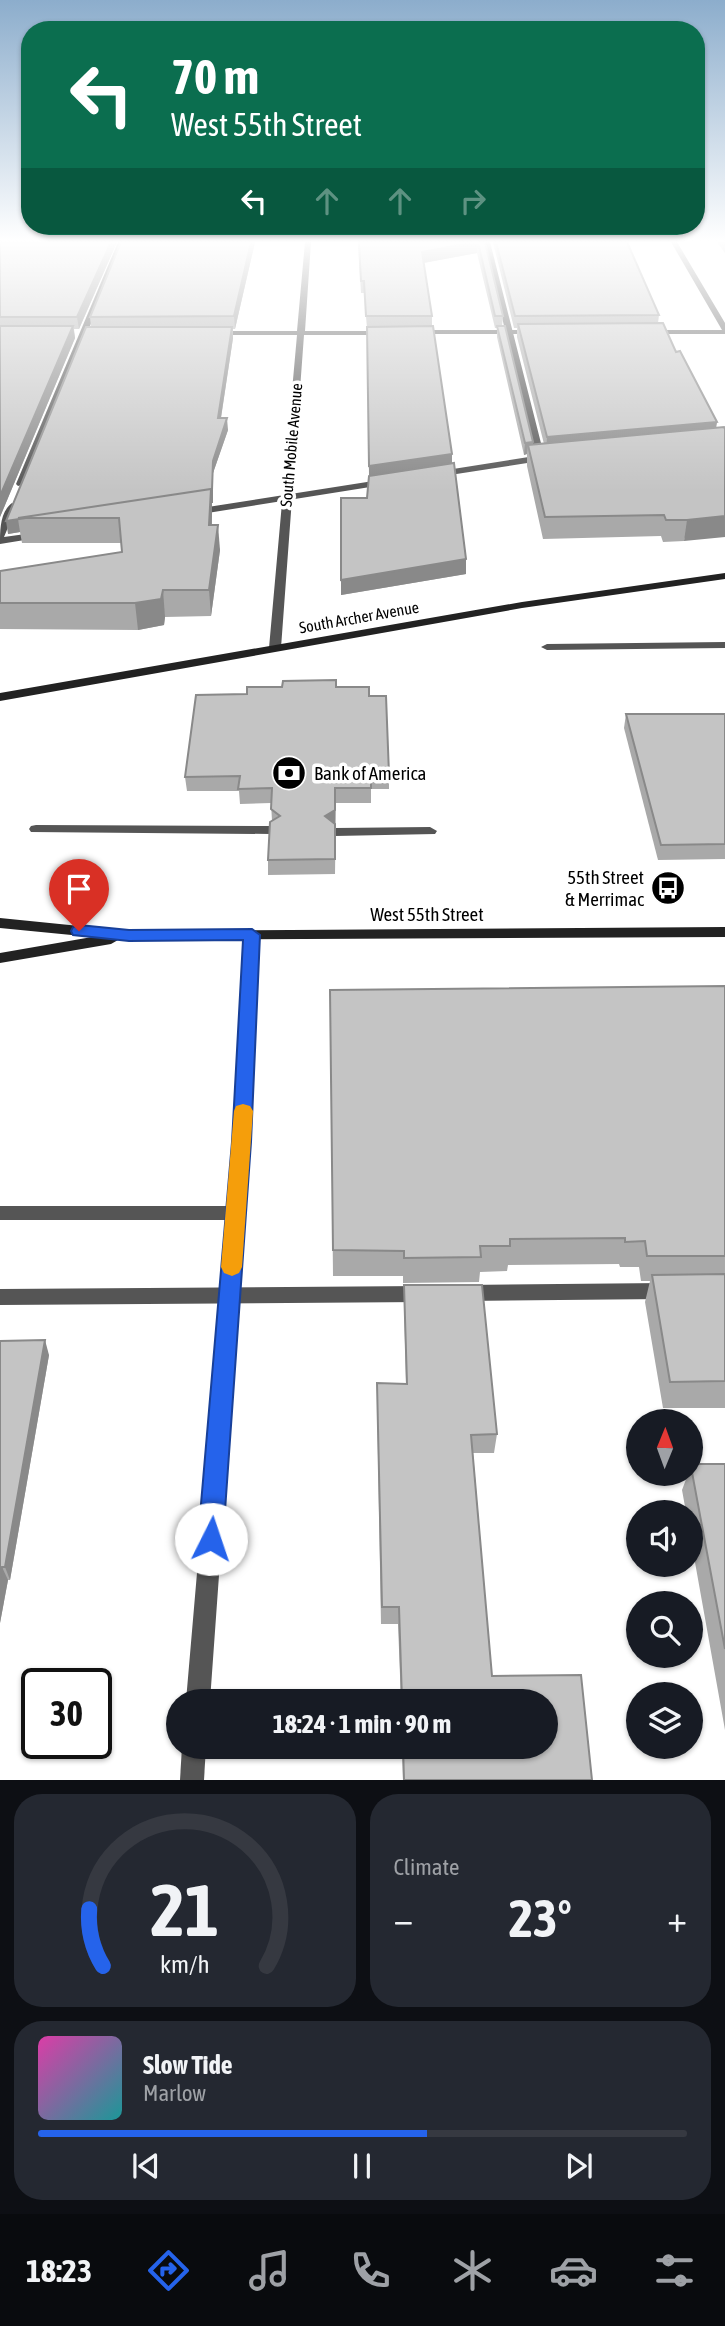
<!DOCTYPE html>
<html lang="en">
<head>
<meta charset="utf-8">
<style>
  :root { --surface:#171b24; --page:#242831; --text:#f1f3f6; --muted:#9ea1a6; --line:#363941; --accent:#2563eb }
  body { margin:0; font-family:"Asap Condensed",sans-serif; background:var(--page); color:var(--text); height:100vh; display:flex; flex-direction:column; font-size:26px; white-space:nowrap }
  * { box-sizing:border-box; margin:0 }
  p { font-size:23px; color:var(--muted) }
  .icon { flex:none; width:38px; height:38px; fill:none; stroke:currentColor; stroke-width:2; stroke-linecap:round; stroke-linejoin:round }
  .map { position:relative; height:1780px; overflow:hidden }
  .drawer { display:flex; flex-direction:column; gap:14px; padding:14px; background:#0d0f14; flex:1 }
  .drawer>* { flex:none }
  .hud { position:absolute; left:21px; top:21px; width:684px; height:214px; border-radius:28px; box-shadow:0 2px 5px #0004; background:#0b6e4f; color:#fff; overflow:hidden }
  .needle { width:46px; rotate:1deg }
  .tools { position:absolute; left:626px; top:1409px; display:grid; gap:14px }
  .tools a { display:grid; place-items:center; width:77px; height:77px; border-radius:50%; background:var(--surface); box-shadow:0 2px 5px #0004; font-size:35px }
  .speed { position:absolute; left:21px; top:1668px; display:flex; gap:14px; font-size:35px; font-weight:700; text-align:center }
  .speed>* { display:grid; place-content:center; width:91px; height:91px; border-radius:50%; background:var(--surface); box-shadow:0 2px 5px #0004; line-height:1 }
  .speed .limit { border:4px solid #111; border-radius:10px; background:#fff; color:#111 }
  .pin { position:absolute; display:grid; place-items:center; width:60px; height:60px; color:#fff; margin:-72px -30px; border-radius:50% 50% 50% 0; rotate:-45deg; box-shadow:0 0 7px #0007 }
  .pin .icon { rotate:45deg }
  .me { position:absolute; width:77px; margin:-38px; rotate:4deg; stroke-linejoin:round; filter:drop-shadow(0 0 5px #0008) }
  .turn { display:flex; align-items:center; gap:24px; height:147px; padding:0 35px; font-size:32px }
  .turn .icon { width:91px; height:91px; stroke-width:2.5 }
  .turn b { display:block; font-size:49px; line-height:60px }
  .lanes { display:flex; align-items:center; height:66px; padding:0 35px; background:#0003; justify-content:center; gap:35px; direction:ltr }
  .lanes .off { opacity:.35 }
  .big { font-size:52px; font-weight:700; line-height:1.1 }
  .drawer .widget { flex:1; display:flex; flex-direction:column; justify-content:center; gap:10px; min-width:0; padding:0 24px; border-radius:28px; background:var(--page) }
  .drawer .dial { align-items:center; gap:0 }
  .dial svg { height:182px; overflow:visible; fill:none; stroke:var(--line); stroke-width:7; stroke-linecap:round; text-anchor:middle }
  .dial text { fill:var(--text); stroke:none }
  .song { display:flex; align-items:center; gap:21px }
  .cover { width:84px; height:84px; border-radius:10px; background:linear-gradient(135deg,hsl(320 70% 55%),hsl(180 70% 35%)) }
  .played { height:7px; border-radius:4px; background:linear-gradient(90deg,var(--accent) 60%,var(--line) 60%) }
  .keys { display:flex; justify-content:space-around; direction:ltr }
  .heat { display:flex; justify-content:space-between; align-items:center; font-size:38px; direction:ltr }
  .drawer .tiles { flex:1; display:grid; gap:14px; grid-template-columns:1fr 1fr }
  .widget:last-child { grid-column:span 2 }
  .trip { position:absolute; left:166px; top:1689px; width:392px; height:70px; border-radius:35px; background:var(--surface); box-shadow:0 2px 5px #0004; font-weight:700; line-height:70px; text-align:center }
  .dock { display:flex; height:112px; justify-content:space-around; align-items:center; background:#090b0e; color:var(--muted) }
  .dock .icon { width:49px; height:49px }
  .dock .selected { color:var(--accent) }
  .dock b { font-size:32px; color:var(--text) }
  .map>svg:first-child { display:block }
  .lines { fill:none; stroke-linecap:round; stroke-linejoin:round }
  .lane { fill:#555; fill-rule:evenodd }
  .street { fill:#555; fill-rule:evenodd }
  .secondary { fill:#222; fill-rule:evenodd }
  .wall { fill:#a9a9a9 }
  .shaded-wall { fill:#898989 }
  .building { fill:#c4c4c4; stroke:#898989; stroke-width:2 }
  .route { fill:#2563eb; stroke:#184099; stroke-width:2 }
  .slow { fill:#f59e0b }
  .labels { text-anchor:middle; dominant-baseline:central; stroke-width:7; stroke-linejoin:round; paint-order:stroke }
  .far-street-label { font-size:16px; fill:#000; stroke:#fff }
  .poi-label { font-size:19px; fill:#000; stroke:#fff; text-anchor:start }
  .street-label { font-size:19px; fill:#000; stroke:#fff }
</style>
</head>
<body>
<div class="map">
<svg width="725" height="1780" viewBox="0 0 725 1780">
  <rect width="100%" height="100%" fill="#fff"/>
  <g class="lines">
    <g class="lane">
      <polygon points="118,242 124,242 26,484 18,486 16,484"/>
      <polygon points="484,242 490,242 544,455 549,457 540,461 437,477 432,474 434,472 535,456"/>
      <polygon points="386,479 391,482 389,484 195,515 190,512 195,509"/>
      <path d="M12,503L17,506L4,537L40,532L45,535L43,537L0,544C0,530 0,512 12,503Z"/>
      <polygon points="725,642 725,648 547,650 541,647 547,644"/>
      <polygon points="36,825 271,826 278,830 271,834 31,832 29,829 31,826"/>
      <polygon points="430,827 437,831 435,834 335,836 328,832 335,828"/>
      <polygon points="0,1206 236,1206 242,1208 245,1213 242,1218 236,1220 0,1220"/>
      <polygon points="664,1283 671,1285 673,1291 671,1297 664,1299 464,1301 457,1299 455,1293 457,1287 464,1285"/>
      <polygon points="423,1286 430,1288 432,1294 430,1300 423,1302 0,1305 0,1289"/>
    </g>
    <g class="street">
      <polygon points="305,242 311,242 305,331 384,331 388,333 384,335 304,335 281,648 275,651 269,648 297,335 215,335 211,333 215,331 297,331"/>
      <polygon points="671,242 677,242 725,323 725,334 649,334 645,332 649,330 722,330"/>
      <polygon points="415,330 534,330 538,332 534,334 415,334"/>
      <polygon points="252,930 259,935 250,1142 210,1701 186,1701 234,1142 245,935"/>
      <polygon points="182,1746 206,1746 204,1780 180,1780"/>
    </g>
    <g class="secondary">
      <polygon points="725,573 725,579 522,608 0,701 0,693 522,602"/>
      <polygon points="0,918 129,931 725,927 725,937 118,940 111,944 0,963 0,953 92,937 0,928"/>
    </g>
  </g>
  <g class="wall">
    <polygon points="0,242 117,242 79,329 74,329 75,338 0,517"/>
    <polygon points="121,242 255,242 235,329 233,329 233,338 221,418 228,430 213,473 213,503 212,503 212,525 220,550 211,616 165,617 164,625 138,630 0,629 0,571 122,552 121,543 22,543 20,532 8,534 91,327 90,317"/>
    <polygon points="358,242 485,242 503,316 502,326 533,442 533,445 544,444 517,337 517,328 514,328 493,242 627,242 659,315 658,323 676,352 717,422 684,541 663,542 661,536 543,539 527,466 527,454 524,455 497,337 497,328 495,328 477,253 424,263 432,316 432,326 452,454 452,463 466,559 466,574 341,595 367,498 369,476 367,328 364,293 361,293"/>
    <polygon points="717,242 725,242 725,253"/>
    <polygon points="282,687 336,687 369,696 389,774 389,789 371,789 371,803 336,803 335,874 268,875 268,860 272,821 271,803 240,804 239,791 187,791 185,777 247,694"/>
    <polygon points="626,714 725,714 725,859 658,860 624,728"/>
    <polygon points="725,986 725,1408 663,1408 645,1302 650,1281 641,1281 639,1267 620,1267 619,1264 508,1265 507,1271 480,1272 479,1282 403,1283 403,1276 333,1276 330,990"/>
    <polygon points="404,1285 482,1285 497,1434 494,1453 473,1453 492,1676 581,1675 592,1780 403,1780 402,1746 546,1746 546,1701 401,1701 398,1624 381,1624 377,1401 377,1383 406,1384 404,1304"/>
    <polygon points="0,1341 49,1355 10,1580 8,1580 0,1623"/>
    <polygon points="691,1464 725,1464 725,1730 691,1540 691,1512 686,1512 682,1490 688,1474 691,1474"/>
  </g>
  <g class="shaded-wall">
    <polygon points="111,242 117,242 79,329 77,317"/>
    <polygon points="251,242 255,242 235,329 234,316"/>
    <polygon points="478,242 477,253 422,263 422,252"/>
    <polygon points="73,326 75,338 0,517 0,496"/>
    <polygon points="232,327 233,338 219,430 218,418"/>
    <polygon points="227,418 228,430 213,473 213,503 212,503 212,514 211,550 209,525 213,461"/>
    <polygon points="717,422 715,436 546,452 547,437"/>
    <polygon points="533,442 532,454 528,445 527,454 524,455 525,443"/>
    <polygon points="452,454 452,466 369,479 369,466"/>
    <polygon points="725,516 725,537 684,541 687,520"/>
    <polygon points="18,519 20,532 8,534 6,521"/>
    <polygon points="218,525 220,550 211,616 209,590"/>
    <polygon points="466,559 466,574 341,595 341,580"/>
    <polygon points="163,590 165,617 164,625 138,630 135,603"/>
    <polygon points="335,788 335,874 335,826 325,816"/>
    <polygon points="45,1340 49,1355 10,1580 5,1567"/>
    <polygon points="2,1567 8,1580 0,1623 0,1580"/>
  </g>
  <g class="building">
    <polygon points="0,242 111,242 77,317 0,317"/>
    <polygon points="121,242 251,242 234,316 90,317"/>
    <polygon points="359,242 475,242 422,252 432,316 366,316 364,281 361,281"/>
    <polygon points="478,242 485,242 503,316 495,316"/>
    <polygon points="496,242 627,242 659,315 515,316"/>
    <polygon points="663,323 676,352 680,351 717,422 547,437 518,324"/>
    <polygon points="0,326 73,326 0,496"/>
    <polygon points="433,326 452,454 369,466 367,327"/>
    <polygon points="497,326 505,326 533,442 525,443"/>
    <polygon points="86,327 232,327 218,418 227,418 213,461 212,490 6,521"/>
    <polygon points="724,427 725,429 725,516 687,520 666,520 664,515 545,517 528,445"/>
    <polygon points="454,463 466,559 341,580 341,498 367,498 369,476"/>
    <polygon points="211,489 209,525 218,525 209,590 163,590 161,599 135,603 0,603 0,571 122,552 119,518 18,518"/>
    <polygon points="336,680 336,687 369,687 369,696 386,696 389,774 371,774 371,788 335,788 335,810 325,816 335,824 335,859 268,860 270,822 280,816 271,809 272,788 238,789 240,776 185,777 196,695 247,694 247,687 282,687 283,681"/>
    <polygon points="626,714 725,714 725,844 661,845"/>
    <polygon points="725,986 725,1256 647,1256 645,1241 625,1242 625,1238 510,1239 510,1246 480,1246 481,1257 404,1258 404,1251 333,1250 330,990"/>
    <polygon points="725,1274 725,1381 670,1382 652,1275"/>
    <polygon points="404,1285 482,1285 497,1434 471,1435 492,1676 581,1675 592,1780 404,1780 403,1746 546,1746 546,1701 402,1701 399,1607 382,1607 377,1383 407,1384"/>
    <polygon points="45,1340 5,1567 2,1567 0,1580 0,1341"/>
    <polygon points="691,1464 725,1464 725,1649 691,1467"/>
  </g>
  <linearGradient id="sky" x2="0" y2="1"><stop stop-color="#8cadcc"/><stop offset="0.49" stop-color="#fff"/><stop offset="1" stop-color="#fff" stop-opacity="0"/></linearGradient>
  <rect width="725" height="491" fill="url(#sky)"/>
  <polygon class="route" points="79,925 129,930 252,929 260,935 251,1142 223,1539 219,1547 211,1551 202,1547 198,1539 232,1142 243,940 129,941 73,935 71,931 73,927"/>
  <polygon class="slow" points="243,1104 250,1106 253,1111 242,1267 239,1273 232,1276 224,1273 221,1267 234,1111 236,1106"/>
  <defs>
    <g id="bank-disc" transform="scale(1.75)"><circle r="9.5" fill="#000" stroke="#fff"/><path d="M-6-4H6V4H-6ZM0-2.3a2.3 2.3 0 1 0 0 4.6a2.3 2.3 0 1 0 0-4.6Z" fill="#fff"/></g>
    <g id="bus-disc" transform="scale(1.75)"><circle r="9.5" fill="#000" stroke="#fff"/><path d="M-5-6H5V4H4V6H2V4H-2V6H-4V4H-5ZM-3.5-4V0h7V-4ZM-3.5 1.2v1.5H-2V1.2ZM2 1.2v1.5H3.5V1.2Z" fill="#fff"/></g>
  </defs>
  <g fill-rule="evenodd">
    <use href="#bank-disc" x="289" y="773"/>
    <use href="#bus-disc" x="668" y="888"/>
  </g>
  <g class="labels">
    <g class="far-street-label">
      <text transform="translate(291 445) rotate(-85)">South Mobile Avenue</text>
      <text transform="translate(359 617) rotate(-10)">South Archer Avenue</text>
    </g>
    <g class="poi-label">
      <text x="314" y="773">Bank of America</text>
      <text x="644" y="877" text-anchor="end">55th Street<tspan x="644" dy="22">&amp; Merrimac</tspan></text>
    </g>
    <g class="street-label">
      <text x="427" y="914">West 55th Street</text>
    </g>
  </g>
</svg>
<div class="tools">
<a><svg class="needle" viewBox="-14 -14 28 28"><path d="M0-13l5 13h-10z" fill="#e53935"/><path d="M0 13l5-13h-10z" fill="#9ea1a6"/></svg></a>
<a><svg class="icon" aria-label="sound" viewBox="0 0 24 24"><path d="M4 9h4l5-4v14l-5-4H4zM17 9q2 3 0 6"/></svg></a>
<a><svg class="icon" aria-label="search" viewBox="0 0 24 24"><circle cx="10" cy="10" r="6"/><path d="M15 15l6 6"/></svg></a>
<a><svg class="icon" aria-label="layers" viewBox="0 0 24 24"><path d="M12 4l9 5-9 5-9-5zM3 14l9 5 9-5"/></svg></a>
</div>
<div class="speed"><div class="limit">30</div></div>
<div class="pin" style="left:79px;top:931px;background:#d93025"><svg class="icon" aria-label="arrive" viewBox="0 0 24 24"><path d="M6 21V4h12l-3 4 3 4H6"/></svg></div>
<svg class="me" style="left:211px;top:1539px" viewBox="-20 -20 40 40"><circle r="19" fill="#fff"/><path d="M0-13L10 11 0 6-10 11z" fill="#2563eb"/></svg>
<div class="trip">18:24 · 1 min · 90 m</div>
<div class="hud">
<div class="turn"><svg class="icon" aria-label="left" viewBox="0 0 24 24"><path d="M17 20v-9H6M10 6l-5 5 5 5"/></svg><div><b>70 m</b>West 55th Street</div></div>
<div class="lanes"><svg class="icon" aria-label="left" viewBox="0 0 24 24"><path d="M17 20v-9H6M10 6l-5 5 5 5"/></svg><svg class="icon off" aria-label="ahead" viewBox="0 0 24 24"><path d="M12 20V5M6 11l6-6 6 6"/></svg><svg class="icon off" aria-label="ahead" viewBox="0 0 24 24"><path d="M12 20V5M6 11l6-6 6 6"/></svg><svg class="icon off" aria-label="right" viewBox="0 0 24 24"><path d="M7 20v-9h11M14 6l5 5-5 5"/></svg></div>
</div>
</div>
<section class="drawer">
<div class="tiles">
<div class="widget dial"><svg viewBox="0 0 100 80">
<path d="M14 69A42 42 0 1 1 86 69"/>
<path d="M14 69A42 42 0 0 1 8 44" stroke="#2563eb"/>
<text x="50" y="56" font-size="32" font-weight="700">21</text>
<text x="50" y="72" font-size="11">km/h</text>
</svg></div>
<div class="widget"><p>Climate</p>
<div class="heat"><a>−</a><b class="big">23°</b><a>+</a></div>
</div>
<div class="widget">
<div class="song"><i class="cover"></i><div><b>Slow Tide</b><p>Marlow</p></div></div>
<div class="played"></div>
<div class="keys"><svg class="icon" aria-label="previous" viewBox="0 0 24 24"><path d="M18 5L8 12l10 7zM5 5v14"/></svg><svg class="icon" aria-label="pause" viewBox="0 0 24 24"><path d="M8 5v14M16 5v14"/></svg><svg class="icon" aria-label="next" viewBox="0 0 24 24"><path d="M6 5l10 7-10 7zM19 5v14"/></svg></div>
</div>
</div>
</section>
<nav class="dock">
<b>18:23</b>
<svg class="icon selected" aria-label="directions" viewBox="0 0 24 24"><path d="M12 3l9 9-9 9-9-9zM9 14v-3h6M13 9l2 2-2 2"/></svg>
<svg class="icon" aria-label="music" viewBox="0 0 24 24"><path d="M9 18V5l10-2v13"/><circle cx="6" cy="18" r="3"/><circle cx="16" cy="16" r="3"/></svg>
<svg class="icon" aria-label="phone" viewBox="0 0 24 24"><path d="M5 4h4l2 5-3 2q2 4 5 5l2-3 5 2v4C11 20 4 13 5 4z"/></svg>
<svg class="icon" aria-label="climate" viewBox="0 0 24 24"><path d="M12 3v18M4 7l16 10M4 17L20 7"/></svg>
<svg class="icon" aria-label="car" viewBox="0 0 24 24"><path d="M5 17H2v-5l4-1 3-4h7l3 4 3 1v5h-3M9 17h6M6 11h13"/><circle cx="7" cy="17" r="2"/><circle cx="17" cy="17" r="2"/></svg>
<svg class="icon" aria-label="filters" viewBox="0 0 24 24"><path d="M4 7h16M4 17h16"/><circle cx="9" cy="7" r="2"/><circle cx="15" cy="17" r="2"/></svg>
</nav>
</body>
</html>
